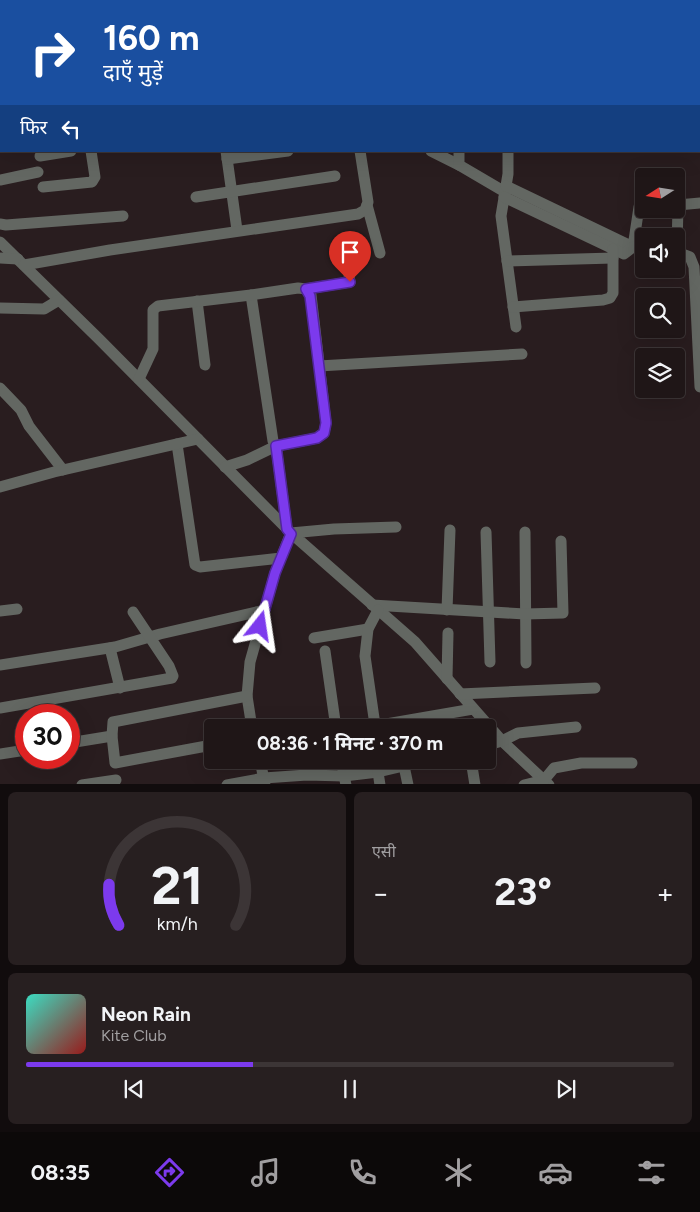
<!DOCTYPE html>
<html lang="hi">
<head>
<meta charset="utf-8">
<style>
  :root { --surface:#1f1617; --page:#271f20; --text:#f1f3f6; --muted:#a19fa1; --line:#3c3536; --accent:#7c3aed }
  body { margin:0; font-family:Figtree,"Noto Sans Devanagari",sans-serif; background:var(--page); color:var(--text); height:100vh; display:flex; flex-direction:column; font-size:19px; white-space:nowrap }
  * { box-sizing:border-box; margin:0 }
  p { font-size:16px; color:var(--muted) }
  .icon { flex:none; width:28px; height:28px; fill:none; stroke:currentColor; stroke-width:2; stroke-linecap:round; stroke-linejoin:round }
  .map { position:relative; height:784px; overflow:hidden }
  .sheet { display:flex; flex-direction:column; gap:8px; padding:8px; background:#110c0d; flex:1 }
  .sheet>* { flex:none }
  .hud { position:absolute; left:0px; top:0px; width:700px; height:152px; box-shadow:0 5px 20px #0002,0 0 0 1px var(--line); background:#1a4fa0; color:#fff; overflow:hidden }
  .needle { width:32px; rotate:258deg }
  .controls { position:absolute; left:635px; top:168px; display:grid; gap:10px }
  .controls a { display:grid; place-items:center; width:50px; height:50px; border-radius:5px; background:var(--surface); box-shadow:0 5px 20px #0002,0 0 0 1px var(--line); font-size:25px }
  .speed { position:absolute; left:15px; top:704px; display:flex; gap:10px; font-size:25px; font-weight:700; text-align:center }
  .speed>* { display:grid; place-content:center; width:65px; height:65px; border-radius:50%; background:var(--surface); box-shadow:0 5px 20px #0002,0 0 0 1px var(--line); line-height:1 }
  .speed .limit { border:8px solid #d22; background:#fff; color:#111 }
  .pin { position:absolute; display:grid; place-items:center; width:42px; height:42px; color:#fff; margin:-51px -21px; border-radius:50% 50% 50% 0; rotate:-45deg; box-shadow:0 0 5px #0007 }
  .pin .icon { rotate:45deg }
  .me { position:absolute; width:55px; margin:-28px; rotate:15deg; stroke-linejoin:round; filter:drop-shadow(0 0 4px #0008) }
  .turn { display:flex; align-items:center; gap:18px; height:105px; padding:0 20px; font-size:22px }
  .turn .icon { width:65px; height:65px; stroke-width:2.5 }
  .turn b { display:block; font-size:35px; line-height:42px }
  .then { display:flex; align-items:center; height:48px; padding:0 20px; background:#0003; gap:10px; font-size:19px }
  .big { font-size:38px; font-weight:700; line-height:1.1 }
  .sheet .tile { flex:1; display:flex; flex-direction:column; justify-content:center; gap:8px; min-width:0; padding:0 18px; border-radius:8px; background:var(--page) }
  .sheet .dial { align-items:center; gap:0 }
  .dial svg { height:130px; overflow:visible; fill:none; stroke:var(--line); stroke-width:7; stroke-linecap:round; text-anchor:middle }
  .dial text { fill:var(--text); stroke:none }
  .song { display:flex; align-items:center; gap:15px }
  .cover { width:60px; height:60px; border-radius:8px; background:linear-gradient(135deg,hsl(170 70% 55%),hsl(0 70% 35%)) }
  .played { height:5px; border-radius:2px; background:linear-gradient(90deg,var(--accent) 35%,var(--line) 35%) }
  .keys { display:flex; justify-content:space-around; direction:ltr }
  .heat { display:flex; justify-content:space-between; align-items:center; font-size:28px; direction:ltr }
  .sheet .tiles { flex:1; display:grid; gap:8px; grid-template-columns:1fr 1fr }
  .tile:last-child { grid-column:span 2 }
  .trip { position:absolute; left:204px; top:719px; width:292px; height:50px; border-radius:5px; background:var(--surface); box-shadow:0 5px 20px #0002,0 0 0 1px var(--line); font-weight:700; line-height:50px; text-align:center }
  .tab-bar { display:flex; height:80px; justify-content:space-around; align-items:center; background:#0c0909; color:var(--muted) }
  .tab-bar .icon { width:35px; height:35px }
  .tab-bar .current { color:var(--accent) }
  .tab-bar b { font-size:22px; color:var(--text) }
  .map>svg:first-child { display:block }
  .lines { fill:none; stroke-linecap:round; stroke-linejoin:round }
  .minor { stroke:#636762; stroke-width:11 }
  .route-casing { stroke:#51269a; stroke-width:12 }
  .route { stroke:#7c3aed; stroke-width:9 }
</style>
</head>
<body>
<div class="map">
<svg width="700" height="785" viewBox="0 0 700 785">
  <rect width="100%" height="100%" fill="#291d1f"/>
  <g class="lines">
    <g class="minor">
      <polyline points="53,0 53,1"/>
      <polyline points="165,0 165,1"/>
      <polyline points="212,0 213,1"/>
      <polyline points="420,0 420,1"/>
      <polyline points="507,0 507,1"/>
      <polyline points="584,0 584,1"/>
      <polyline points="649,0 649,1"/>
      <polyline points="699,28 700,28"/>
      <polyline points="699,84 700,84"/>
      <polyline points="0,134 1,133"/>
      <polyline points="226,151 237,230"/>
      <polyline points="431,151 459,165"/>
      <polyline points="459,151 459,165 505,192"/>
      <polyline points="508,151 508,174 501,216 516,327"/>
      <polyline points="40,156 71,151"/>
      <polyline points="227,159 288,151"/>
      <polyline points="0,180 38,172"/>
      <polyline points="506,186 633,247 639,207 644,206"/>
      <polyline points="43,187 92,182 95,177 91,151"/>
      <polyline points="196,197 335,176"/>
      <polyline points="504,197 624,254 633,247 641,248"/>
      <polyline points="367,205 380,253"/>
      <polyline points="0,224 6,225 123,216"/>
      <polyline points="0,242 99,339 291,533 275,573 250,662 247,696 252,728"/>
      <polyline points="0,258 18,259"/>
      <polyline points="507,261 613,258"/>
      <polyline points="24,265 110,250 358,214 365,210 368,202 360,151"/>
      <polyline points="306,289 350,282 344,238"/>
      <polyline points="251,295 273,441 276,446 287,529"/>
      <polyline points="197,301 205,365"/>
      <polyline points="513,307 603,300 610,298 613,293 613,249"/>
      <polyline points="0,308 44,309 59,300"/>
      <polyline points="319,366 522,354"/>
      <polyline points="139,379 153,349 153,310 158,306 251,295 298,288 306,289 311,295 326,423 324,433 317,438 276,446 247,460 225,467"/>
      <polyline points="700,387 694,267 690,257 682,254 677,249 678,205 700,203"/>
      <polyline points="0,388 21,410 29,426 63,470"/>
      <polyline points="177,444 195,565 200,567 281,558"/>
      <polyline points="0,487 54,472 198,439"/>
      <polyline points="396,527 334,529 291,533 415,642 502,741 549,785"/>
      <polyline points="486,532 490,662"/>
      <polyline points="525,532 526,663"/>
      <polyline points="372,605 525,614 563,613 561,541"/>
      <polyline points="447,610 450,530"/>
      <polyline points="0,611 17,609"/>
      <polyline points="314,638 368,629"/>
      <polyline points="110,648 120,688"/>
      <polyline points="325,651 336,728"/>
      <polyline points="0,665 115,647 160,634 265,610"/>
      <polyline points="447,679 448,633"/>
      <polyline points="460,694 595,688"/>
      <polyline points="0,708 172,678 173,676 169,666 133,612"/>
      <polyline points="375,725 365,656 368,629 378,610"/>
      <polyline points="369,727 473,709"/>
      <polyline points="69,743 112,736"/>
      <polyline points="212,745 115,763 112,736 113,722 247,696"/>
      <polyline points="488,745 502,741 518,733 576,727"/>
      <polyline points="0,754 26,750"/>
      <polyline points="260,760 265,785"/>
      <polyline points="341,760 346,785"/>
      <polyline points="471,760 475,785"/>
      <polyline points="404,766 408,785"/>
      <polyline points="82,785 116,780"/>
      <polyline points="227,785 264,778 307,775 344,776 378,772 376,760"/>
      <polyline points="380,785 378,772 429,760"/>
      <polyline points="524,785 544,780 554,768 581,763 632,763"/>
    </g>
  </g>
  <g class="lines">
    <g class="route-casing">
      <polyline id="route" points="260,626 275,573 291,534 287,529 276,446 317,438 324,433 326,423 310,296 306,289 350,282"/>
    </g>
    <use href="#route" class="route"/>
  </g>
</svg>
<div class="controls">
<a><svg class="needle" viewBox="-14 -14 28 28"><path d="M0-13l5 13h-10z" fill="#e53935"/><path d="M0 13l5-13h-10z" fill="#a19fa1"/></svg></a>
<a><svg class="icon" aria-label="sound" viewBox="0 0 24 24"><path d="M4 9h4l5-4v14l-5-4H4zM17 9q2 3 0 6"/></svg></a>
<a><svg class="icon" aria-label="search" viewBox="0 0 24 24"><circle cx="10" cy="10" r="6"/><path d="M15 15l6 6"/></svg></a>
<a><svg class="icon" aria-label="layers" viewBox="0 0 24 24"><path d="M12 4l9 5-9 5-9-5zM3 14l9 5 9-5"/></svg></a>
</div>
<div class="speed"><div class="limit">30</div></div>
<div class="pin" style="left:350px;top:282px;background:#d93025"><svg class="icon" aria-label="arrive" viewBox="0 0 24 24"><path d="M6 21V4h12l-3 4 3 4H6"/></svg></div>
<svg class="me" style="left:260px;top:626px" viewBox="-20 -20 40 40"><path d="M0-17L14 15 0 8-14 15z" fill="#7c3aed" stroke="#fff" stroke-width="4"/></svg>
<div class="trip">08:36 · 1 मिनट · 370 m</div>
<div class="hud">
<div class="turn"><svg class="icon" aria-label="right" viewBox="0 0 24 24"><path d="M7 20v-9h11M14 6l5 5-5 5"/></svg><div><b>160 m</b>दाएँ मुड़ें</div></div>
<div class="then">फिर<svg class="icon" aria-label="left" viewBox="0 0 24 24"><path d="M17 20v-9H6M10 6l-5 5 5 5"/></svg></div>
</div>
</div>
<section class="sheet">
<div class="tiles">
<div class="tile dial"><svg viewBox="0 0 100 80">
<path d="M14 69A42 42 0 1 1 86 69"/>
<path d="M14 69A42 42 0 0 1 8 44" stroke="#7c3aed"/>
<text x="50" y="56" font-size="32" font-weight="700">21</text>
<text x="50" y="72" font-size="11">km/h</text>
</svg></div>
<div class="tile"><p>एसी</p>
<div class="heat"><a>−</a><b class="big">23°</b><a>+</a></div>
</div>
<div class="tile">
<div class="song"><i class="cover"></i><div><b>Neon Rain</b><p>Kite Club</p></div></div>
<div class="played"></div>
<div class="keys"><svg class="icon" aria-label="previous" viewBox="0 0 24 24"><path d="M18 5L8 12l10 7zM5 5v14"/></svg><svg class="icon" aria-label="pause" viewBox="0 0 24 24"><path d="M8 5v14M16 5v14"/></svg><svg class="icon" aria-label="next" viewBox="0 0 24 24"><path d="M6 5l10 7-10 7zM19 5v14"/></svg></div>
</div>
</div>
</section>
<nav class="tab-bar">
<b>08:35</b>
<svg class="icon current" aria-label="directions" viewBox="0 0 24 24"><path d="M12 3l9 9-9 9-9-9zM9 14v-3h6M13 9l2 2-2 2"/></svg>
<svg class="icon" aria-label="music" viewBox="0 0 24 24"><path d="M9 18V5l10-2v13"/><circle cx="6" cy="18" r="3"/><circle cx="16" cy="16" r="3"/></svg>
<svg class="icon" aria-label="phone" viewBox="0 0 24 24"><path d="M5 4h4l2 5-3 2q2 4 5 5l2-3 5 2v4C11 20 4 13 5 4z"/></svg>
<svg class="icon" aria-label="climate" viewBox="0 0 24 24"><path d="M12 3v18M4 7l16 10M4 17L20 7"/></svg>
<svg class="icon" aria-label="car" viewBox="0 0 24 24"><path d="M5 17H2v-5l4-1 3-4h7l3 4 3 1v5h-3M9 17h6M6 11h13"/><circle cx="7" cy="17" r="2"/><circle cx="17" cy="17" r="2"/></svg>
<svg class="icon" aria-label="filters" viewBox="0 0 24 24"><path d="M4 7h16M4 17h16"/><circle cx="9" cy="7" r="2"/><circle cx="15" cy="17" r="2"/></svg>
</nav>
</body>
</html>
